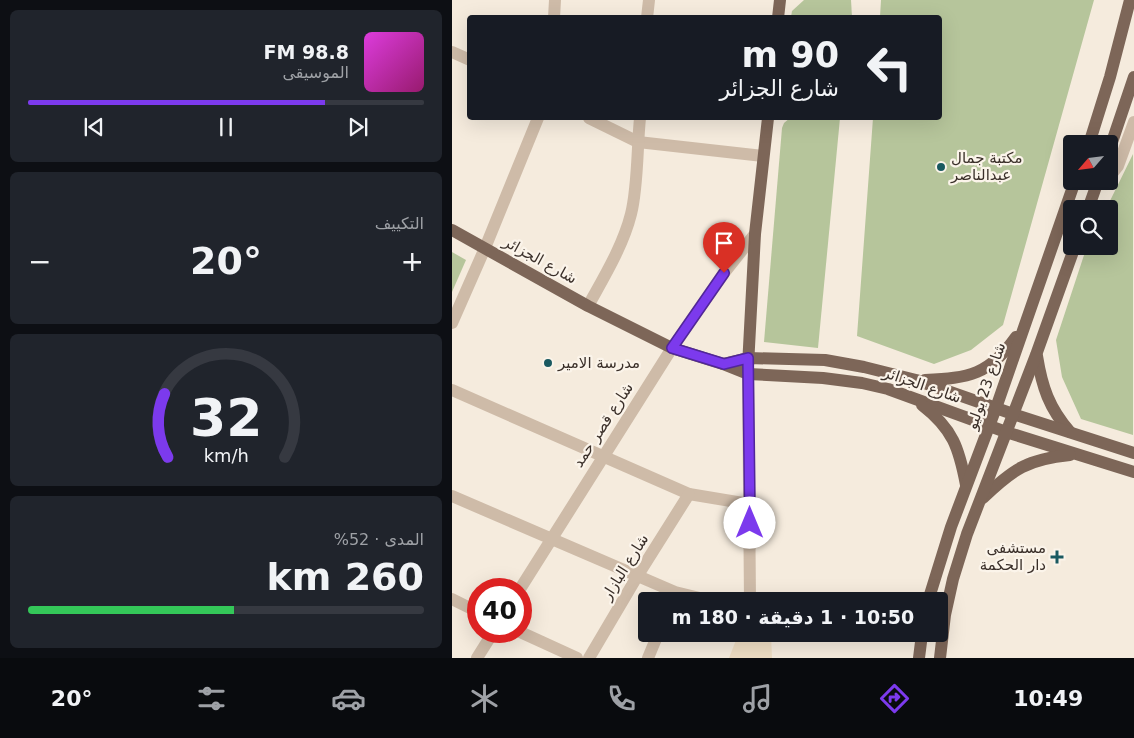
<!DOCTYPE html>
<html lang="ar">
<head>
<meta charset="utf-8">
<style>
  :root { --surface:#171b24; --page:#20242c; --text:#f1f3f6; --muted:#9ea1a6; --line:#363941; --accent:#7c3aed }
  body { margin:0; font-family:"DejaVu Sans",Vazirmatn,sans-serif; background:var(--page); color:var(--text); direction:rtl; height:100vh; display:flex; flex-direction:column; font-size:19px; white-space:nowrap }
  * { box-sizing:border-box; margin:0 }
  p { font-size:16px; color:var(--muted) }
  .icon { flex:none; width:28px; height:28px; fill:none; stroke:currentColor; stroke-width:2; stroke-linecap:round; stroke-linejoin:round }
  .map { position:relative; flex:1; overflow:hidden; direction:ltr }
  .panel { display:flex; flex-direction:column; gap:10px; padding:10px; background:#0d0f14; width:452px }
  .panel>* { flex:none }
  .guide { position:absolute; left:15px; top:15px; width:475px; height:105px; border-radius:5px; box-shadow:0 5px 20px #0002; direction:rtl; background:#171b24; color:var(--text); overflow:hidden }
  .needle { width:32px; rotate:242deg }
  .tools { position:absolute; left:611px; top:135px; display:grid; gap:10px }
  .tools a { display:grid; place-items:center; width:55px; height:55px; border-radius:5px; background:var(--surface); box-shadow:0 5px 20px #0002; font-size:25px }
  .speed { position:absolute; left:15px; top:578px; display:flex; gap:10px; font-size:25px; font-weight:700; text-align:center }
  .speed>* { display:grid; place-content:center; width:65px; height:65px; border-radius:50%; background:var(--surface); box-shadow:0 5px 20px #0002; line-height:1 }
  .speed .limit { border:8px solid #d22; background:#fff; color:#111 }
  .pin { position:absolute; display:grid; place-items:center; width:42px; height:42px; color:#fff; margin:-51px -21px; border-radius:50% 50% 50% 0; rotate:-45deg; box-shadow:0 0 5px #0007 }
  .pin .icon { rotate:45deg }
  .me { position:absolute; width:55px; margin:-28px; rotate:0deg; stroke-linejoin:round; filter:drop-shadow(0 0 4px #0008) }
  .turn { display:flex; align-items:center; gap:18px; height:105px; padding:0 20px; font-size:22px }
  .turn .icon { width:65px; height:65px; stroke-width:2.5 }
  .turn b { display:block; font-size:35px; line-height:42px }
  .big { font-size:38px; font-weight:600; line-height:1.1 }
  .panel .card { flex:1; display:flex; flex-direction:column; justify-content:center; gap:8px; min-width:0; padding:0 18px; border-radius:8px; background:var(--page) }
  .panel .dial { align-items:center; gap:0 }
  .dial svg { height:130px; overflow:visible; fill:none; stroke:var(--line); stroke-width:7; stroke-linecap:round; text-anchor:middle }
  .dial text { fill:var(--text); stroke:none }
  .song { display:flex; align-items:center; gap:15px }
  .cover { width:60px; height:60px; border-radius:8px; background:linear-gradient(135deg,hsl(300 70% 55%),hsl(320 70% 35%)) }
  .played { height:5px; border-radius:2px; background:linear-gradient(90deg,var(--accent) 75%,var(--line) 75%) }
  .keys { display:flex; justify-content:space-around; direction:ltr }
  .heat { display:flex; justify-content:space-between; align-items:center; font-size:28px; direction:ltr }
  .charge { height:8px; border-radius:4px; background:linear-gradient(90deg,#34c759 52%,var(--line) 0) }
  .trip { position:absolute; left:186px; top:592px; width:310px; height:50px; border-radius:5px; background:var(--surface); box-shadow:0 5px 20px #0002; font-weight:600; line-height:50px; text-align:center; direction:rtl }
  .menu { display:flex; height:80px; justify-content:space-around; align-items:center; background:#090b0e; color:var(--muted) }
  .menu .icon { width:35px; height:35px }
  .menu .on { color:var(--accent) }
  .menu b { font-size:22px; color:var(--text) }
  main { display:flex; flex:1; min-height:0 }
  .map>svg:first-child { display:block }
  .green { fill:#b6c59b }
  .plaza { fill:#eeddc3 }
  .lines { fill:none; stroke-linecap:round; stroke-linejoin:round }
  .minor { stroke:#cebba8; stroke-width:12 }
  .major { stroke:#7d6658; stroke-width:12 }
  .route-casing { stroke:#51269a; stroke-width:12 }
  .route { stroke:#7c3aed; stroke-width:9 }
  .poi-dot { fill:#1a5960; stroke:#fbf4ea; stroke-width:2 }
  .labels { text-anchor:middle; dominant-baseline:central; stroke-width:4.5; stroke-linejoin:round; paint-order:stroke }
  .poi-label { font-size:15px; fill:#3a2f29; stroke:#fbf4ea; text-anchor:start }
  .street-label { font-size:15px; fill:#3a2f29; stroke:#fbf4ea }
</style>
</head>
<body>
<main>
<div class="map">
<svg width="682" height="658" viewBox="0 0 682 658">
  <rect width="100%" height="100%" fill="#f5ebdd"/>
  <g class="green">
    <polygon points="352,0 399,0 400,17 339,17 340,11"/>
    <polygon points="429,0 642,0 551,325 519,350 482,364 405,336 421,118 488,118 488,18 428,17"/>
    <polygon points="338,118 388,118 366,348 312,342 330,128 332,123"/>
    <polygon points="681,154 681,435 629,419 610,377 604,340 635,246 658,246 658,209 654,209"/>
    <polygon points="0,252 14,260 0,292"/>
  </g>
  <polygon class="plaza" points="290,634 319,634 320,658 277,658 286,635"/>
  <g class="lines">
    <g class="minor">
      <polyline points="102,18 103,0"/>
      <polyline points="195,18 197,0"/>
      <polyline points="0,52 18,60"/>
      <polyline points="137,118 186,142 311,156"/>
      <polyline points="658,176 666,166 682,122"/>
      <path d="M136,306C152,277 171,246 179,214C186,187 185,147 188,118"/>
      <polyline points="0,323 33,248 86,118"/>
      <polyline points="296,374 298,601"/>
      <polyline points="0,390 237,494 297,504"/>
      <polyline points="0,496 223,592 260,601"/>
      <polyline points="68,589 220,348 272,273 303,234"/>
      <polyline points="0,599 26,612"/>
      <polyline points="66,631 125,658"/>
      <polyline points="25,658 42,631"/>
      <polyline points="137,658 186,575 237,494"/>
      <polyline points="196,658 206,634"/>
    </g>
    <g class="major">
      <polyline points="326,18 328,0"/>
      <polyline points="637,144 658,77 678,0"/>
      <polyline points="658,148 682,77"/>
      <polyline points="636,209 646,181"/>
      <polyline points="0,230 136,306 220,348 271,364 296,374 371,378 410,383 436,389 554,432 682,472"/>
      <path d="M585,356C590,387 597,408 618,432"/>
      <polyline points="271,364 296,358 373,360 412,367 464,380 561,414 682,453"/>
      <polyline points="296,366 303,234 316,118"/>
      <path d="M473,380C517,378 537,375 564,337"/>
      <path d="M470,405C501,429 507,448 514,485"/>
      <path d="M531,498C561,469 576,459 618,455"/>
      <polyline points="476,601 499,527 544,408 623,181"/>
      <polyline points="467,658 470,634"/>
      <polyline points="488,658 493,615 501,579 515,534 584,355 623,246"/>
    </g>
  </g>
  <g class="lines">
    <g class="route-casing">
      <polyline id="route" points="272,273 220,348 272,364 296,358 298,523"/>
    </g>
    <use href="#route" class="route"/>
  </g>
  <g class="poi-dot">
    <circle cx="489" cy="167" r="5"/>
    <circle cx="96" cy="363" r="5"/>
    <path d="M602.5 549.5h5v5h5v5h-5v5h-5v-5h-5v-5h5z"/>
  </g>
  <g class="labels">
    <g class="poi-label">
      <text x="499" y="158">مكتبة جمال<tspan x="499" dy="17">عبدالناصر</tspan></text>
      <text x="106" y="363">مدرسة الامير</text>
      <text x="594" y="548" text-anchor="end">مستشفى<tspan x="594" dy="17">دار الحكمة</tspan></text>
    </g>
    <g class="street-label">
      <text transform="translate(88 260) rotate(29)">شارع الجزائر</text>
      <text transform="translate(470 385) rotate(19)">شارع الجزائر</text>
      <text transform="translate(534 386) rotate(-71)">شارع 23 يوليو</text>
      <text transform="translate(151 425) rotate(-57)">شارع قصر حمد</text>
      <text transform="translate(173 567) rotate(-58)">شارع البازار</text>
    </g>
  </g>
</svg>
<div class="tools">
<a><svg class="needle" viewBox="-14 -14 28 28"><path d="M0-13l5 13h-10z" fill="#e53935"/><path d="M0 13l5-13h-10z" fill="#9ea1a6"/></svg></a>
<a><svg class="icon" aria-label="search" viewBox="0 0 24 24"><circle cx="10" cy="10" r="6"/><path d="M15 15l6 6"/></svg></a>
</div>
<div class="speed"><div class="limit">40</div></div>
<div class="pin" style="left:272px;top:273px;background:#d93025"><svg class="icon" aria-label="arrive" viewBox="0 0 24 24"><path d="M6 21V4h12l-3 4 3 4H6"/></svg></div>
<svg class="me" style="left:298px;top:523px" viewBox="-20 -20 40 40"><circle r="19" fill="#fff"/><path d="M0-13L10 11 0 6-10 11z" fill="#7c3aed"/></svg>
<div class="trip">10:50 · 1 دقيقة · 180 m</div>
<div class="guide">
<div class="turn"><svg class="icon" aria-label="left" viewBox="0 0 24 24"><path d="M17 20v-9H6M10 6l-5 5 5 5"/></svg><div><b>90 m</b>شارع الجزائر</div></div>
</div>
</div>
<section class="panel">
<div class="card">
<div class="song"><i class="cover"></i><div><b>98.8 FM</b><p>الموسيقى</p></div></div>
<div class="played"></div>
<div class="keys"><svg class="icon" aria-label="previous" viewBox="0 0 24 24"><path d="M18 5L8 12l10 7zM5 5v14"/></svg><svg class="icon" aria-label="pause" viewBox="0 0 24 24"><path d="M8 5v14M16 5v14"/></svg><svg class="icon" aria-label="next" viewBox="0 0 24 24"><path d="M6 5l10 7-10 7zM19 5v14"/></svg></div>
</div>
<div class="card"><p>التكييف</p>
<div class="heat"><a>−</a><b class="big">20°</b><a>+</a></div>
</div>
<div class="card dial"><svg viewBox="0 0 100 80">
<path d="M14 69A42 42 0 1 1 86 69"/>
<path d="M14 69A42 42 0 0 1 12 30" stroke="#7c3aed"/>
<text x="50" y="56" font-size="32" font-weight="700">32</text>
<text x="50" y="72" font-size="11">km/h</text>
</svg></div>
<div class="card"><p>المدى · 52%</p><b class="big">260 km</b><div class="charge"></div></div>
</section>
</main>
<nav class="menu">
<b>10:49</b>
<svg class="icon on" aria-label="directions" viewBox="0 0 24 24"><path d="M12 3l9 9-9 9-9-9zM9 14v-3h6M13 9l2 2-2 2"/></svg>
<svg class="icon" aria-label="music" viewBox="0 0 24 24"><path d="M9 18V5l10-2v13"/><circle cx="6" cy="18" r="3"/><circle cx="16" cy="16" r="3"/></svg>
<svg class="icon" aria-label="phone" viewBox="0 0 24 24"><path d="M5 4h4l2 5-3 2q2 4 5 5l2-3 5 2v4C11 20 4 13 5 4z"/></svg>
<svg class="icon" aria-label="climate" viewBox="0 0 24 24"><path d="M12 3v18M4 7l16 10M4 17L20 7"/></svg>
<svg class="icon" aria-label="car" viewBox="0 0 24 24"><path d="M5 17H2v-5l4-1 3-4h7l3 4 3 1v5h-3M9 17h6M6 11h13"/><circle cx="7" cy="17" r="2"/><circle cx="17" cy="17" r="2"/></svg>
<svg class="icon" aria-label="filters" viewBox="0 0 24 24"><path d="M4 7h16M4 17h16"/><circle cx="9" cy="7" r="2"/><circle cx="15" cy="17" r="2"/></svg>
<b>20°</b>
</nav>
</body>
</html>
